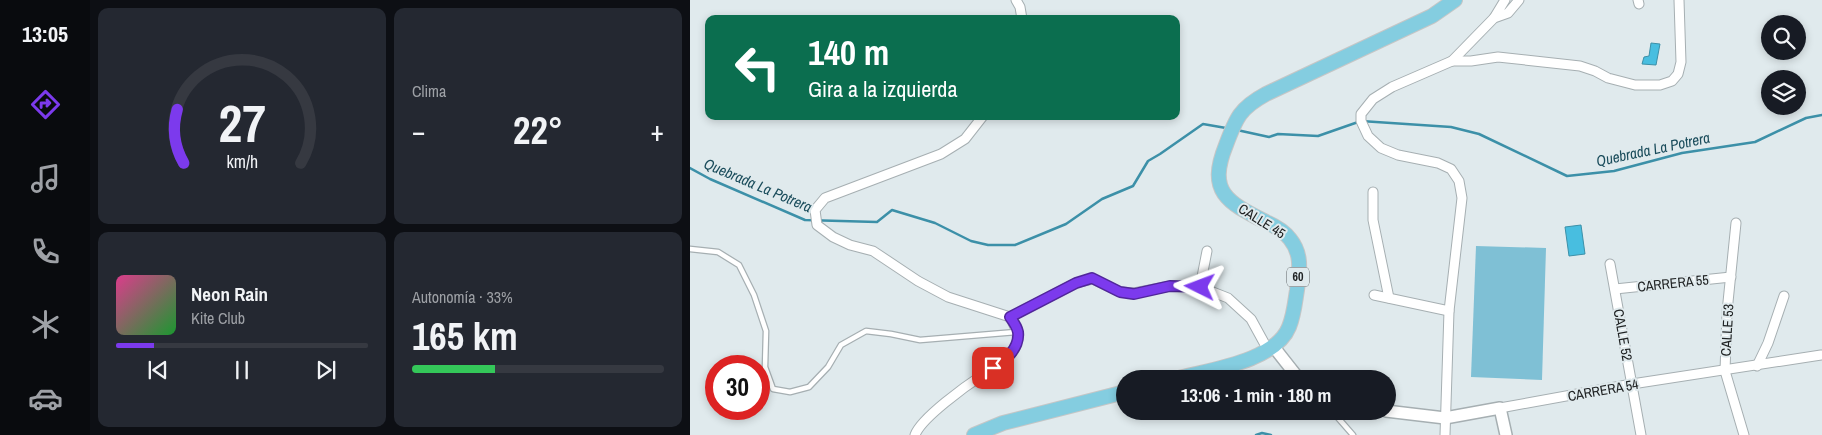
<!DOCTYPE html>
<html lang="es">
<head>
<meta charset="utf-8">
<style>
  :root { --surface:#171b24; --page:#242831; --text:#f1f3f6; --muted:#9ea1a6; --line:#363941; --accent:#7c3aed }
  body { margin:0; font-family:"Archivo Narrow",sans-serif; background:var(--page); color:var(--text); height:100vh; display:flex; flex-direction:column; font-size:19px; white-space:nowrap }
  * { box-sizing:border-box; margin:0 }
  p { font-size:16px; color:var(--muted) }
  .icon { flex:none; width:28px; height:28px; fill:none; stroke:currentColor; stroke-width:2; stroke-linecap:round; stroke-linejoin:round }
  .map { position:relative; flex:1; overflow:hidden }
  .panel { display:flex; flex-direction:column; gap:8px; padding:8px; background:#0d0f14; width:600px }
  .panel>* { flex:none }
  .banner { position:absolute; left:15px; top:15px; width:475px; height:105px; border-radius:10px; box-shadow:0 2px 8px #0003; background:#0b6e4f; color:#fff; overflow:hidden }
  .tools { position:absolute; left:1071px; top:15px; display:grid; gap:10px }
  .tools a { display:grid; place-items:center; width:45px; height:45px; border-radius:50%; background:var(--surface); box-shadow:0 2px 8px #0003; font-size:25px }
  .speed { position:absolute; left:15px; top:355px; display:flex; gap:10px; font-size:25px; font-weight:700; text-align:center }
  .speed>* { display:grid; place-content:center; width:65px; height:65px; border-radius:50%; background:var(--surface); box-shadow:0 2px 8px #0003; line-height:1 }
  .speed .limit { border:8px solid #d22; background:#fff; color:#111 }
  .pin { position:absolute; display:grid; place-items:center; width:42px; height:42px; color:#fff; margin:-21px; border-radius:10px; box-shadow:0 2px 8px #0006 }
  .me { position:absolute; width:55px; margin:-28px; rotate:273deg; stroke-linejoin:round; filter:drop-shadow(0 0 4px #0008) }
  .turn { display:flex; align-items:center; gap:18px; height:105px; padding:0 20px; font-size:22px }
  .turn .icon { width:65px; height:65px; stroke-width:2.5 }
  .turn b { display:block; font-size:35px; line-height:42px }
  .big { font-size:38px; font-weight:700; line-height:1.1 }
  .panel .tile { flex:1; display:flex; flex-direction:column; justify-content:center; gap:8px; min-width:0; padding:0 18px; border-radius:10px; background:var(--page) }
  .panel .dial { align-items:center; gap:0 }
  .dial svg { height:130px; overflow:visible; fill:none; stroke:var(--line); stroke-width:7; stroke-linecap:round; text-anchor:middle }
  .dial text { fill:var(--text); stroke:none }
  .song { display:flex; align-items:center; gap:15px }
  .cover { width:60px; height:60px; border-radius:8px; background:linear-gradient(135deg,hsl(330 70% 55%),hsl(130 70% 35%)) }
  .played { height:5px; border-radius:2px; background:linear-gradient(90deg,var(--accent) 15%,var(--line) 15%) }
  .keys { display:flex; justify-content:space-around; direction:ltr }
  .heat { display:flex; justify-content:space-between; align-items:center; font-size:28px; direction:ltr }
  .charge { height:8px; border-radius:4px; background:linear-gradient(90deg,#34c759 33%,var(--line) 0) }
  .panel .tiles { flex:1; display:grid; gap:8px; grid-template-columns:repeat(2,1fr) }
  .trip { position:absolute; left:426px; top:370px; width:280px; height:50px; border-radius:25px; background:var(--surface); box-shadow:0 2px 8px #0003; font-weight:700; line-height:50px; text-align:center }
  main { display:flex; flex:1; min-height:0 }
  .tabs { display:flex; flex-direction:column; width:90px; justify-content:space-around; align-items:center; background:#090b0e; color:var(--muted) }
  .tabs .icon { width:35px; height:35px }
  .tabs .active { color:var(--accent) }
  .tabs b { font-size:22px; color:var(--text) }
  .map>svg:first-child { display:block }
  .green { fill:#7fc0d5 }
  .water { fill:#48bee0; stroke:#3c90a8 }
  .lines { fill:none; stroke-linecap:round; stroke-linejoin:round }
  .stream { stroke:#3c90a8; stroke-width:2.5 }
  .service-casing { stroke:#a6afb2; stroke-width:7 }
  .minor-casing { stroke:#a6afb2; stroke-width:11 }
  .tertiary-casing { stroke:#a6afb2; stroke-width:14 }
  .primary-casing { stroke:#c5c6c6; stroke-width:16 }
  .service { stroke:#fff; stroke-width:4.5 }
  .minor { stroke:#fff; stroke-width:9 }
  .tertiary { stroke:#fff; stroke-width:11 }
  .primary { stroke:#84cde0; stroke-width:14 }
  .route-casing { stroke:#51269a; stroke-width:12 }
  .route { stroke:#7c3aed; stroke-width:9 }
  .labels { text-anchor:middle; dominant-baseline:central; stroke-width:4; stroke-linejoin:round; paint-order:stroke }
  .shield { fill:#e0eaed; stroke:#5a5f60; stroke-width:1 }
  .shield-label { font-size:12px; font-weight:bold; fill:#202324 }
  .street-label { font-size:14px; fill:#202324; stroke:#e0eaed }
  .water-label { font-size:15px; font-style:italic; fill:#1a4c5b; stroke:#e0eaed }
</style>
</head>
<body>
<main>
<nav class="tabs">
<b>13:05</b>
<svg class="icon active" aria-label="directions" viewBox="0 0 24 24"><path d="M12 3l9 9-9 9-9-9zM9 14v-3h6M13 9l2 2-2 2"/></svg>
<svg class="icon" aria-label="music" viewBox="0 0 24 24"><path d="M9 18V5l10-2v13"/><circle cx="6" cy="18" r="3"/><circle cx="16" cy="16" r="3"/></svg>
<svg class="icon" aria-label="phone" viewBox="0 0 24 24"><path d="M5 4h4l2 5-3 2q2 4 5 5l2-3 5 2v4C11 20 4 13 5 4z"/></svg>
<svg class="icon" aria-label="climate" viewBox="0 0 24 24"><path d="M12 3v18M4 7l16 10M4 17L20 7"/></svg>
<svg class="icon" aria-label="car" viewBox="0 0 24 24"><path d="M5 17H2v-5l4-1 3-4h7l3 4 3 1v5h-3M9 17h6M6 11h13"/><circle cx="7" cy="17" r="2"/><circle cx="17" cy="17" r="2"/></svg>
</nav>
<section class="panel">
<div class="tiles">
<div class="tile dial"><svg viewBox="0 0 100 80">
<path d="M14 69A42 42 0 1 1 86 69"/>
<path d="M14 69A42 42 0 0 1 10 36" stroke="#7c3aed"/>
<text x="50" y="56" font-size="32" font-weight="700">27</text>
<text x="50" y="72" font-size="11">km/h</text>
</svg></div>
<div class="tile"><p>Clima</p>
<div class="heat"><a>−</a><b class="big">22°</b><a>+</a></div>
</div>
<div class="tile">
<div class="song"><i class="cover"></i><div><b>Neon Rain</b><p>Kite Club</p></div></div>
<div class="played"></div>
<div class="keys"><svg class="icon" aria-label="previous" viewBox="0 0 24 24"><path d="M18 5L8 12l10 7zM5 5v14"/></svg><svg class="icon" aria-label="pause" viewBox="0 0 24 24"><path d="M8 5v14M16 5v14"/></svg><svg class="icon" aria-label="next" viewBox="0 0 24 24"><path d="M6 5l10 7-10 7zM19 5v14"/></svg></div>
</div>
<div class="tile"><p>Autonomía · 33%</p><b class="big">165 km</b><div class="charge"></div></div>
</div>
</section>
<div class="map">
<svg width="1132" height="435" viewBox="0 0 1132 435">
  <rect width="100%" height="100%" fill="#e0eaed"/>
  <polygon class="green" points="786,246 856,248 852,380 781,377"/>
  <g class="water">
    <polygon points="961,43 970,44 966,65 952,64 954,57 959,56"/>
    <polygon points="891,225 895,254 879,256 875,227"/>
  </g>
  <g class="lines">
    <g class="stream">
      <polyline points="547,130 579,137 588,134 628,136 671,121 761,127 789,134 877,176 924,171 992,153 1065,142 1116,118 1132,115"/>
      <polyline points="0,168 20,179 115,220 187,222 202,210 245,223 281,241 298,245 325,245 376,224 412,199 443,186 458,161 470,154 513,124 536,128"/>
      <polyline points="566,435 572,433 581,435"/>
    </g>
    <g class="service-casing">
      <g id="service">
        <polyline points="0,249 28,252 49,265 64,295 76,331 75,367 83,389 100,392 119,387 138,367 151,345 176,331 201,334 230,340 326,332"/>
        <polyline points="642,411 663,435"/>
      </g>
    </g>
    <g class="minor-casing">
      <g id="minor">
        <polyline points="326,0 330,7 332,19"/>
        <polyline points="948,0 949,4"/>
        <polyline points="804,18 815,0"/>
        <polyline points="762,61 781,61 808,57 890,66 905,71 918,78 945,85 970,85 982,81 988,74 991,62 989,0"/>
        <polyline points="683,192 683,220 699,298"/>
        <polyline points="1046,223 1037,312 1035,371 1054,435"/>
        <polyline points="517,251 510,287 538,298 561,319 578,350"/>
        <polyline points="920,264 951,435"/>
        <polyline points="925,289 1041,277"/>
        <polyline points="684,295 759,311"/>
        <polyline points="320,317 386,283 403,279 430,292 444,293 480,286 510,287"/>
        <polyline points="1067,366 1078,343 1094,296"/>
        <polyline points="810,408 942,384 1131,355"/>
        <path d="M225,435C231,418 277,385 294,374C305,366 320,360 326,346C330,335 325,327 320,317L258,297L228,281L183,251L160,245L143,237L127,225L125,210L135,198L251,154L275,139L293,116"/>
        <polyline points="755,435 759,311 772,198 769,181 761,169 748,163 708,155 691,148 678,136 671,121 671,114 683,99 702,87 762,61 804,18 818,13 829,0"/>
      </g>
    </g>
    <g class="tertiary-casing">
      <g id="tertiary">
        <polyline points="583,346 609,379"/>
        <polyline points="696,411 755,418 810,408 816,435"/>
      </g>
    </g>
    <g class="primary-casing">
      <g id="primary">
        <path d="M485,379C518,370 585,362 599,327C604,315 605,302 607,290C609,272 613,255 600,239C594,231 585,226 576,222C537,202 517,192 536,145C546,118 550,108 576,94L742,16L765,0"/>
        <polyline points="284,435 313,423 435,392"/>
      </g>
    </g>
    <use href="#service" class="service"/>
    <use href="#minor" class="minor"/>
    <use href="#tertiary" class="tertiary"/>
    <use href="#primary" class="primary"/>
  </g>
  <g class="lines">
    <g class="route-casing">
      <path id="route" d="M303,368C315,361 330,348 328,332C327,327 323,321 320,317L386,283L402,278L430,292L444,294L480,286L510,287"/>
    </g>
    <use href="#route" class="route"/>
  </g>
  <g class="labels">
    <rect class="shield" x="597" y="267.5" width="22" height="19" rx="4"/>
    <g class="shield-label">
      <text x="608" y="277">60</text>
    </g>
    <g class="street-label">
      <text transform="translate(572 221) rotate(32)">CALLE 45</text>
      <text transform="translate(983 283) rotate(-6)">CARRERA 55</text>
      <text transform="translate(1037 330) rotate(-87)">CALLE 53</text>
      <text transform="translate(933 335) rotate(80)">CALLE 52</text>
      <text transform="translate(913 390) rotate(-10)">CARRERA 54</text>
    </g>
    <g class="water-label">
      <text transform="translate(963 149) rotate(-12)">Quebrada La Potrera</text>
      <text transform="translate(68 185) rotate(23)">Quebrada La Potrera</text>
    </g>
  </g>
</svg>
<div class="tools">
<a><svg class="icon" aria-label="search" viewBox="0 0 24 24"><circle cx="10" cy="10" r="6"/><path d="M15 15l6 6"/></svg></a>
<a><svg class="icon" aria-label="layers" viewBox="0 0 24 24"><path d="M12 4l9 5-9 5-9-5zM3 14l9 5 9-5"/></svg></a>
</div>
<div class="speed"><div class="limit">30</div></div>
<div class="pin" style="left:303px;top:368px;background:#d93025"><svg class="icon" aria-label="arrive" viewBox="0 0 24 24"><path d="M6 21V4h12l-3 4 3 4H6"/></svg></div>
<svg class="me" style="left:510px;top:287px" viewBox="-20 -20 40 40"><path d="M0-17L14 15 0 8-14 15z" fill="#7c3aed" stroke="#fff" stroke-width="4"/></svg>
<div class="trip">13:06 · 1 min · 180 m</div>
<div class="banner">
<div class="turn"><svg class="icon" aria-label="left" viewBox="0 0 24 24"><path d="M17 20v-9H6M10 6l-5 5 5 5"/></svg><div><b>140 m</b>Gira a la izquierda</div></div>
</div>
</div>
</main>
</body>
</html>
